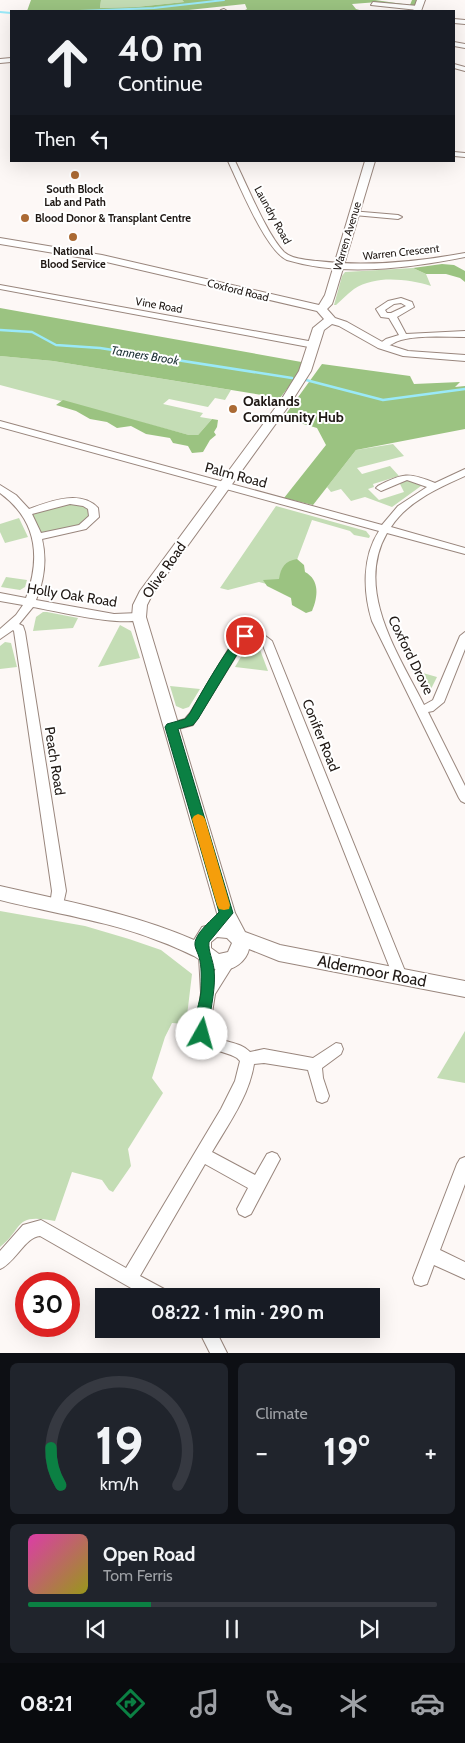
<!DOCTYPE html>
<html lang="en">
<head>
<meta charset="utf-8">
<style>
  :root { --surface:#171b24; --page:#20242c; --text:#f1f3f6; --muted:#9ea1a6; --line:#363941; --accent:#0b8043 }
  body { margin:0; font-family:Cabin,sans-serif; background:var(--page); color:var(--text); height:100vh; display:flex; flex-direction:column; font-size:19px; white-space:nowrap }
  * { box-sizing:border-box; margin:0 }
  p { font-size:16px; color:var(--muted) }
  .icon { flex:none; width:28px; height:28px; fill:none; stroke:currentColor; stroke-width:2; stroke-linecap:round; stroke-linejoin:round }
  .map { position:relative; height:1353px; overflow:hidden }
  .details { display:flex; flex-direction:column; gap:10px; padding:10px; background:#0d0f14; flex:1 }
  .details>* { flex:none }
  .guide { position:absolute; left:10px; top:10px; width:445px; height:152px; border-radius:0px; box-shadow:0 5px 20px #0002; background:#171b24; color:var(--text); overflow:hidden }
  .speed { position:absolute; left:15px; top:1272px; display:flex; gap:10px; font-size:25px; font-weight:700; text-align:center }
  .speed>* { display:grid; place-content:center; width:65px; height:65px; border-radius:50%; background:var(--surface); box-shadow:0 5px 20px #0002; line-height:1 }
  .speed .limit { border:8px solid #d22; background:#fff; color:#111 }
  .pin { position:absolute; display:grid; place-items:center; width:42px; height:42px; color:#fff; margin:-21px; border:2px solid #fff; border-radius:50%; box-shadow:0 1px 5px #0007 }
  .me { position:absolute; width:55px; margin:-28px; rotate:7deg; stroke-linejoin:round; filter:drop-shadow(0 0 4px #0008) }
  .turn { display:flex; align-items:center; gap:18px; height:105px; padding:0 25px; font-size:22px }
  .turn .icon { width:65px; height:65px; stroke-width:2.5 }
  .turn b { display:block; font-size:35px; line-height:42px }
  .then { display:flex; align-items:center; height:48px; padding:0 25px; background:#0003; gap:10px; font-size:19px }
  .big { font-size:38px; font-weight:800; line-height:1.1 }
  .details .tile { flex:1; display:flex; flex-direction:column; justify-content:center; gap:8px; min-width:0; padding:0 18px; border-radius:8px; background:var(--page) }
  .details .dial { align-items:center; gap:0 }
  .dial svg { height:130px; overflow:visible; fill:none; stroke:var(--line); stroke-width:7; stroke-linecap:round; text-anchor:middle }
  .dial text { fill:var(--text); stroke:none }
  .song { display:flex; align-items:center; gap:15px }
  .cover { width:60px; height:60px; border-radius:8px; background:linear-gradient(135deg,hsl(320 70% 55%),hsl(60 70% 35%)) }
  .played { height:5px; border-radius:2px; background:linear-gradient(90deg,var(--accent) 30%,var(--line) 30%) }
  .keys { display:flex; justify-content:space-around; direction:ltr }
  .heat { display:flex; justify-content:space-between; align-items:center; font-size:28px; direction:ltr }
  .details .tiles { flex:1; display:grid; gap:10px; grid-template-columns:1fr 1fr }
  .tile:last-child { grid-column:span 2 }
  .trip { position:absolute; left:95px; top:1288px; width:285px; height:50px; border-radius:0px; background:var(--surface); box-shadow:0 5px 20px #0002; font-weight:800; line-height:50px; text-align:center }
  .tabs { display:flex; height:80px; justify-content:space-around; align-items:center; background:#090b0e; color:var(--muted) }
  .tabs .icon { width:35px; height:35px }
  .tabs .on { color:var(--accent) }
  .tabs b { font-size:22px; color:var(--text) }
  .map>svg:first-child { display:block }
  .green { fill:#c4ddb5 }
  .forest { fill:#9bc381 }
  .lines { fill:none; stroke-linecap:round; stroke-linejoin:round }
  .stream-far1 { stroke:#9ae9f8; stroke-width:2 }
  .stream { stroke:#9ae9f8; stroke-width:2.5 }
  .minor-casing { stroke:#99867d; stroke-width:2 }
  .tertiary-casing { stroke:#99867d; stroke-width:2 }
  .minor { fill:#fff; fill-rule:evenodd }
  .tertiary { fill:#fff; fill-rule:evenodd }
  .route { fill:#0b8043; stroke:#07532c }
  .slow { fill:#f59e0b }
  .poi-dot { fill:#ab6a34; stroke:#fff; stroke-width:2 }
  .labels { text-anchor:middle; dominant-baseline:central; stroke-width:4; stroke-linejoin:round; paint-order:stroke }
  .far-poi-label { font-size:11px; font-weight:bold; fill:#1f1814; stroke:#fff }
  .far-street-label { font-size:11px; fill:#1f1814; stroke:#fff }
  .far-water-label { font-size:12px; font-style:italic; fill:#1a2e32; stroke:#fff }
  .poi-label { font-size:14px; font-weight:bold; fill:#1f1814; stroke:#fff; text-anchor:start }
  .street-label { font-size:14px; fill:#1f1814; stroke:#fff }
  .near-street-label { font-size:16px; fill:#1f1814; stroke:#fff }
</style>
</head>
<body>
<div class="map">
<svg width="465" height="1353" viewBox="0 0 465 1353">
  <rect width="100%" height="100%" fill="#fdf8f6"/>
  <g class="green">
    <polygon points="101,0 182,0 184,2 136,7 100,8"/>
    <path d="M413,268L426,274L431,286C407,279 376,275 354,289C347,294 342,300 336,305H334L342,276L345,272Z"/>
    <polygon points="0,356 53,361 231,390 225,400 215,398 208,407 169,399 163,404 203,413 200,417 212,419 198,435 189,435 0,385"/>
    <path d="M393,444L404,456L357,468L362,474L390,466L399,476L373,484L374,487L368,489L379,500L404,492L400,484C407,478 413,481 420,484L421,486L392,507L365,497L351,501L341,489L331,492L327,487L356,450Z"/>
    <polygon points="69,501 91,505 88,523 37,537 26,513"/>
    <polygon points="276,506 366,531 370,536 369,538 354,535 350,531 312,520 286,589 259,582 228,590 220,588"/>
    <polygon points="19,518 28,537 5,543 0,532 0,524"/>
    <polygon points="6,577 27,580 25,587 20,590 1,587"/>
    <polygon points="43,612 47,612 78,618 73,628 33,631 36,617"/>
    <polygon points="120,625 131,631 140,658 98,667"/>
    <polygon points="5,642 11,643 17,667 0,669 0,646"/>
    <polygon points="254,645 259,647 268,671 235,667 246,648"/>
    <polygon points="412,670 437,677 431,689 425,691 421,688"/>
    <polygon points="170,686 200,689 189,707 183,709 176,706"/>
    <path d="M0,911L85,926L129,939L161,950L192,974L186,1024L172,1023L165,1037L152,1078L163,1093L128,1149L131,1166L113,1192L109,1190L102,1180L72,1172L55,1221C13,1213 25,1227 0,1247Z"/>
    <polygon points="465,1031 465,1083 437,1078"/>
  </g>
  <g class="forest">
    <polygon points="31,0 101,0 100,8 136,7 184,2 182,0 375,0 410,5 412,0 418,0 418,6 378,2 352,4 356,9 363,11 243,11 247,9 245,4 179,11 27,11"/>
    <polygon points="442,264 454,265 465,271 465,282 460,278 446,274 426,274 413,268"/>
    <polygon points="0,308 307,363 280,398 53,361 0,356"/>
    <polygon points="322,364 410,376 414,384 460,382 455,387 465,386 465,429 356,450 313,505 284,498 326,445 317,428 283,418"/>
    <polygon points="63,400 189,435 198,435 212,419 218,420 217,427 214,432 216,435 210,440 203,452 192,453 188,446 173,443 170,438 146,434 131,426 117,428 107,422 90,419 76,411 56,405"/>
    <path d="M297,559L304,565L305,572C320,580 318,597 312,611L306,613L292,605L291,598L267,586L263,580L279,579C281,567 285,561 297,559Z"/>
  </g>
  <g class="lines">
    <g class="stream-far1">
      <polyline points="79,11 154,8 224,0"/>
      <polyline points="0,12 11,13"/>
    </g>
    <g class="stream">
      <polyline points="0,330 32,332 56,345 100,348 292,378"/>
      <polyline points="306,380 383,400 465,389"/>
    </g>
    <g class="minor-casing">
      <g id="minor">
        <polygon points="373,2 418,6 421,8 418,10 371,5"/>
        <polygon points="224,9 227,11 220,11 221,10"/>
        <polygon points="454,19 465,20 465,24 454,23"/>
        <polygon points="454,42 465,44 465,48 454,46"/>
        <polygon points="11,58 11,62 0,63 0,59"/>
        <polygon points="454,64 465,67 465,71 454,68"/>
        <polygon points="454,152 465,153 465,157 454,156"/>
        <path d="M228,161H235C247,185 267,235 284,252C292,259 306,260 317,261C367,267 416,262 465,253V257C410,268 342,277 287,260C266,251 239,184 228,161Z"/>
        <polygon points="351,211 398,215 402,217 398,219 354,215 351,215"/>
        <polygon points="0,285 314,342 318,345 314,348 0,289"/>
        <path d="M401,298L412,302L414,307L397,317L406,334L465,331V337C444,337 421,335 401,340C393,342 387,349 379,348V344L386,339L399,335L389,318L381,317L376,309L388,301ZM401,303L406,306L391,313H387L385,310L394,304Z"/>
        <path d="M0,421L382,525L398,506L427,487L407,480L381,491L376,488L378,486C402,473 409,472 435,483L465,469V476C438,488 407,502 391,527L465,548V554L387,533C354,590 399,655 424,705L433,700L460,636L465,632V649L444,702L433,711L428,712L465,786V803L461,801L459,798L372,621C363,592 362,557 379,531L0,427Z"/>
        <path d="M0,485L16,495L29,509C49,502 80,489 98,508L99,517L86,529L42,539C47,560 44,581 36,600L114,614L139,613L144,617C133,630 51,610 33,607L19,624L23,626L25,632L66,891L62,909L57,910L52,909L50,905L52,891L14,631L13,630L0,639V629L16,615L23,605L0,601V593L26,598C41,557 37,520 0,493ZM70,504L83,506L88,509L89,516L79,525L41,533L32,514Z"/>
        <polygon points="259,631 272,641 407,976 405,980 400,982 395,980 393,976 262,643 257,639 248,640 239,651 193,725 171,731 167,730 165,727 167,724 185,719 190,713 231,645 241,633"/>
        <path d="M206,950L211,952L214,972C219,964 222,954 233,958L235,962L215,994L209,1032C220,1044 239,1040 250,1052L264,1049L313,1058L336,1043L341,1044L343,1049L341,1054L322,1068L323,1078L329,1096L327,1101L322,1103L317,1101L308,1070L264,1063L254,1064C249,1096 228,1125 212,1152L255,1175L267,1154L272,1152L277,1154L280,1159L251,1214L245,1217L239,1214L237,1209L248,1188L205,1164L140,1276L166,1290L168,1296H145L40,1236C25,1237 15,1263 0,1269V1251L23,1225L41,1220L126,1268L221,1109L235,1081L240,1061L237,1058C222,1049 203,1052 195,1034L201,993L199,956L201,952Z"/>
        <polygon points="465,1157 465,1184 440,1250 465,1262 465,1279 434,1265 427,1284 421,1286 415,1284 413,1278 457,1164 460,1159"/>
        <polygon points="198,1329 215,1329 227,1353 210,1353"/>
      </g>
    </g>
    <g class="tertiary-casing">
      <g id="tertiary">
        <polygon points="417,0 425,0 421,11 413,11"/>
        <path d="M365,161H375L335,295L332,304L327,309L335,318L347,322L386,344L408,351L465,355V361L403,356L378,348L339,326L332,324L324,330L311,371L290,404L152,595L147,605L146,617L235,913L245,932L280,945L465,981V997L279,961L249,949C246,962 233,971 220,970C208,969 203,961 194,956C183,951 171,945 159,941C109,921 52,913 0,900V886C65,901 132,913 194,940L202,927L222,922L217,913L132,617L133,605L140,591L281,400L299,371L313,328L324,319L317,311L102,261L0,244V238L102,255L319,305L325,295ZM217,937L227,938L232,943L228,952L219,954L211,948V942Z"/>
      </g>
    </g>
    <use href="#minor" class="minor"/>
    <use href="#tertiary" class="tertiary"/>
  </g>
  <path class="route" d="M245,632L250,636L239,651L198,719L193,725L178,729L233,913L209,942C208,951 213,960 214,969C216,988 211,1005 209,1024C208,1029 209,1033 207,1039L202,1041L197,1039C189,1023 201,1005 201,989C201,979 202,967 199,957C197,950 193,946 196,939C200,929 212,920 219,912L165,727L167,724L185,719L190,713C198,699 233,635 245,632Z"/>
  <polygon class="slow" points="198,814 203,816 205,819 230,905 229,909 224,910 219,909 217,905 192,819 194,816"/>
  <g class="poi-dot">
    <circle cx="75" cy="175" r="5"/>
    <circle cx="25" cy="218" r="5"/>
    <circle cx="73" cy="237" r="5"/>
    <circle cx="233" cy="409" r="5"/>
  </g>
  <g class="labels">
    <g class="far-poi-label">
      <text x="75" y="189">South Block<tspan x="75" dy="13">Lab and Path</tspan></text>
      <text x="35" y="218" text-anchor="start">Blood Donor &amp; Transplant Centre</text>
      <text x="73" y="251">National<tspan x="73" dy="13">Blood Service</tspan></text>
    </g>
    <g class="far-street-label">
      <text transform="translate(273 215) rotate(61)">Laundry Road</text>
      <text transform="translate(347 236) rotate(-73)">Warren Avenue</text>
      <text transform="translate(401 252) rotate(-6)">Warren Crescent</text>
      <text transform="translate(238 290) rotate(14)">Coxford Road</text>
      <text transform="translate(159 305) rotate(10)">Vine Road</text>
    </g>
    <g class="far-water-label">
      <text transform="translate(145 355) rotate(9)">Tanners Brook</text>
    </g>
    <g class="poi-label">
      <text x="243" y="401">Oaklands<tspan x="243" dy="16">Community Hub</tspan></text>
    </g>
    <g class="street-label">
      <text transform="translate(236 475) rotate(15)">Palm Road</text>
      <text transform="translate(164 570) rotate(-55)">Olive Road</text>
      <text transform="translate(72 595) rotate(9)">Holly Oak Road</text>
      <text transform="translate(411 655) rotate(64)">Coxford Drove</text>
      <text transform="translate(321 735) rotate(68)">Conifer Road</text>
      <text transform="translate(55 761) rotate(81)">Peach Road</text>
    </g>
    <g class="near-street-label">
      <text transform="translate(372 971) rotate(11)">Aldermoor Road</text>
    </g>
  </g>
</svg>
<div class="speed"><div class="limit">30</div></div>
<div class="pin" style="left:245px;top:636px;background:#d93025"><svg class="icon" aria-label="arrive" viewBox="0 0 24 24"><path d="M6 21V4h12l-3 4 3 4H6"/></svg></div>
<svg class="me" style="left:202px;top:1034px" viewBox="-20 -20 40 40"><circle r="19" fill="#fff"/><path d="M0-13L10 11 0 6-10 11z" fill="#0b8043"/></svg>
<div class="trip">08:22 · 1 min · 290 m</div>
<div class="guide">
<div class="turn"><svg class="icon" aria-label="ahead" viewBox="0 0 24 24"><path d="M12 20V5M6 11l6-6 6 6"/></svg><div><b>40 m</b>Continue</div></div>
<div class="then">Then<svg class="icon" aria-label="left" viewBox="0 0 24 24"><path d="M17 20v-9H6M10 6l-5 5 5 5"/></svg></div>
</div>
</div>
<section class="details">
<div class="tiles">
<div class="tile dial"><svg viewBox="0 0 100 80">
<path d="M14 69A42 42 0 1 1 86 69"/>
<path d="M14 69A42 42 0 0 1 8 46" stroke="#0b8043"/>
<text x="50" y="56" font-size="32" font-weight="700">19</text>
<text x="50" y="72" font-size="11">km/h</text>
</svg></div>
<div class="tile"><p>Climate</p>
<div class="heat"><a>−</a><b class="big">19°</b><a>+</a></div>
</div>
<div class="tile">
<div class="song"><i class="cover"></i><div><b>Open Road</b><p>Tom Ferris</p></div></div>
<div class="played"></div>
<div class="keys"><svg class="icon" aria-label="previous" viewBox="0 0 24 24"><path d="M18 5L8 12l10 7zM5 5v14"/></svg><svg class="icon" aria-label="pause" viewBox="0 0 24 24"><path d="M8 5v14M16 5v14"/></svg><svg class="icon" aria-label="next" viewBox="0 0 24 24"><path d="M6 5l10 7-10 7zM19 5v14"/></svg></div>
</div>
</div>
</section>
<nav class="tabs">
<b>08:21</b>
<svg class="icon on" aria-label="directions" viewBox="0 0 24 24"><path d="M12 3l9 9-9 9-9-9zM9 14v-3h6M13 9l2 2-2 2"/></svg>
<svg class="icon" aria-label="music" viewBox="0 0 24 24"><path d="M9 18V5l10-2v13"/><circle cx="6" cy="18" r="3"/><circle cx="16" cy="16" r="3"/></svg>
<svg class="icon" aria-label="phone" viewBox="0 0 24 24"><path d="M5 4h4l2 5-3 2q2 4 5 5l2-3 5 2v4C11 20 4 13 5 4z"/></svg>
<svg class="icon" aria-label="climate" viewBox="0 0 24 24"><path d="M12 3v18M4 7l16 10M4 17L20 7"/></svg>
<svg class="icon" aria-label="car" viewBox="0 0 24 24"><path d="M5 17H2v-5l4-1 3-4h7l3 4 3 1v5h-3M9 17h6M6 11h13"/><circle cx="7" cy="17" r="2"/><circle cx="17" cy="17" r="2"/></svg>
</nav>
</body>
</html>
